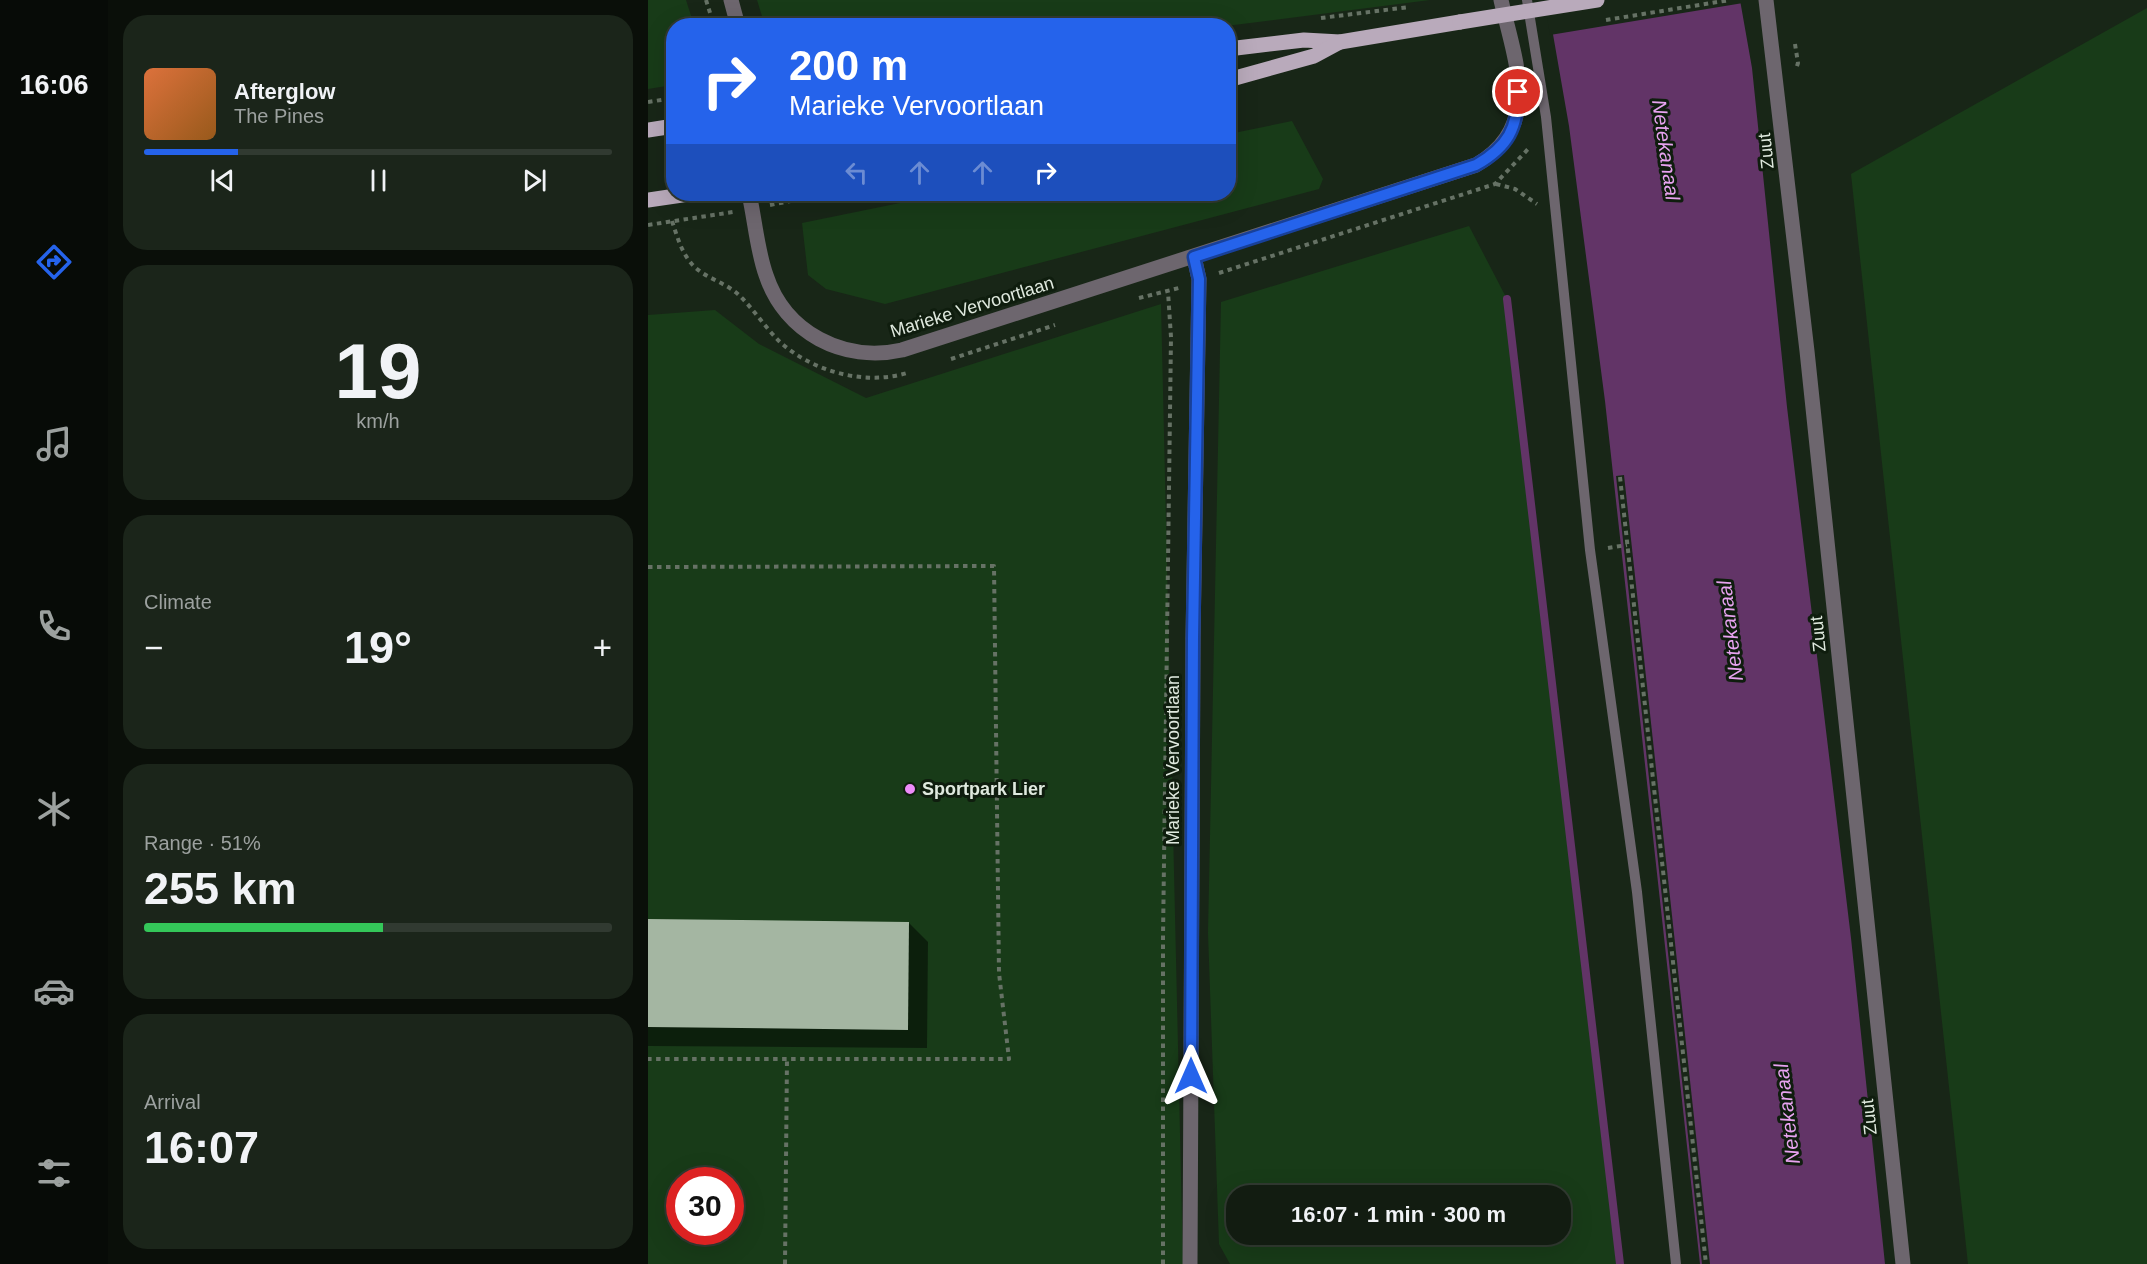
<!DOCTYPE html>
<html lang="en">
<head>
<meta charset="utf-8">
<style>
  :root { --surface:#121c11; --page:#1b251a; --text:#f1f3f6; --muted:#9ca19f; --line:#313a31; --accent:#2563eb }
  body { margin:0; font-family:Helvetica,sans-serif; background:var(--page); color:var(--text); height:100vh; display:flex; flex-direction:column; font-size:22px; white-space:nowrap }
  * { box-sizing:border-box; margin:0 }
  p { font-size:20px; color:var(--muted) }
  .icon { flex:none; width:33px; height:33px; fill:none; stroke:currentColor; stroke-width:2; stroke-linecap:round; stroke-linejoin:round }
  .map { position:relative; flex:1; overflow:hidden }
  .side { display:flex; flex-direction:column; gap:15px; padding:15px; background:#0a0f09; width:540px }
  .side>* { flex:none }
  .guide { position:absolute; left:18px; top:18px; width:570px; height:183px; border-radius:24px; box-shadow:0 6px 24px #0002,0 0 0 2px var(--line); background:#2563eb; color:#fff; overflow:hidden }
  .speed { position:absolute; left:18px; top:1167px; display:flex; gap:12px; font-size:30px; font-weight:700; text-align:center }
  .speed>* { display:grid; place-content:center; width:78px; height:78px; border-radius:50%; background:var(--surface); box-shadow:0 6px 24px #0002,0 0 0 2px var(--line); line-height:1 }
  .speed .limit { border:9px solid #d22; background:#fff; color:#111 }
  .pin { position:absolute; display:grid; place-items:center; width:51px; height:51px; color:#fff; margin:-26px; border:3px solid #fff; border-radius:50%; box-shadow:0 2px 6px #0007 }
  .me { position:absolute; width:66px; margin:-33px; rotate:0deg; stroke-linejoin:round; filter:drop-shadow(0 0 4px #0008) }
  .turn { display:flex; align-items:center; gap:21px; height:126px; padding:0 24px; font-size:27px }
  .turn .icon { width:78px; height:78px; stroke-width:2.5 }
  .turn b { display:block; font-size:42px; line-height:51px }
  .lanes { display:flex; align-items:center; height:57px; padding:0 24px; background:#0003; justify-content:center; gap:30px; direction:ltr }
  .lanes .off { opacity:.35 }
  .big { font-size:45px; font-weight:800; line-height:1.1 }
  .side .card { flex:1; display:flex; flex-direction:column; justify-content:center; gap:9px; min-width:0; padding:0 21px; border-radius:24px; background:var(--page) }
  .side .dial { align-items:center; gap:0 }
  .dial b { font-size:78px; line-height:1 }
  .song { display:flex; align-items:center; gap:18px }
  .cover { width:72px; height:72px; border-radius:9px; background:linear-gradient(135deg,hsl(20 70% 55%),hsl(30 70% 35%)) }
  .played { height:6px; border-radius:3px; background:linear-gradient(90deg,var(--accent) 20%,var(--line) 20%) }
  .keys { display:flex; justify-content:space-around; direction:ltr }
  .heat { display:flex; justify-content:space-between; align-items:center; font-size:33px; direction:ltr }
  .charge { height:9px; border-radius:4px; background:linear-gradient(90deg,#34c759 51%,var(--line) 0) }
  .trip { position:absolute; left:578px; top:1185px; width:345px; height:60px; border-radius:24px; background:var(--surface); box-shadow:0 6px 24px #0002,0 0 0 2px var(--line); font-weight:800; line-height:60px; text-align:center }
  main { display:flex; flex:1; min-height:0 }
  .tab-bar { display:flex; flex-direction:column; width:108px; justify-content:space-around; align-items:center; background:#070b07; color:var(--muted) }
  .tab-bar .icon { width:42px; height:42px }
  .tab-bar .active { color:var(--accent) }
  .tab-bar b { font-size:27px; color:var(--text) }
  .map>svg:first-child { display:block }
  .green { fill:#183b18; fill-rule:evenodd }
  .water { fill:#623467 }
  .pier { fill:#182617 }
  .shadow { fill:#0007 }
  .lines { fill:none; stroke-linecap:round; stroke-linejoin:round }
  .stream { stroke:#623467; stroke-width:8 }
  .building { fill:#a4b6a2 }
  .path { stroke:#667265; stroke-width:4; stroke-dasharray:4.5 4.5; stroke-linecap:butt }
  .lane { stroke:#6d666e; stroke-width:10 }
  .street { stroke:#6d666e; stroke-width:15 }
  .primary { stroke:#b9aabb; stroke-width:15 }
  .path-bridge { stroke:#667265; stroke-width:4; stroke-dasharray:4.5 4.5; stroke-linecap:butt }
  .primary-bridge { stroke:#b9aabb; stroke-width:15 }
  .route-casing { stroke:#184099; stroke-width:15 }
  .route { stroke:#2563eb; stroke-width:10 }
  .poi-dot { fill:#ed8cf9; stroke:#0f1d0e; stroke-width:2 }
  .labels { text-anchor:middle; dominant-baseline:central; stroke-width:6; stroke-linejoin:round; paint-order:stroke }
  .street-label { font-size:18px; fill:#dfe9de; stroke:#0f1d0e }
  .poi-label { font-size:18px; font-weight:bold; fill:#dfe9de; stroke:#0f1d0e; text-anchor:start }
  .water-label { font-size:20px; font-style:italic; fill:#e8a3f0; stroke:#0f1d0e }
</style>
</head>
<body>
<main>
<nav class="tab-bar">
<b>16:06</b>
<svg class="icon active" aria-label="directions" viewBox="0 0 24 24"><path d="M12 3l9 9-9 9-9-9zM9 14v-3h6M13 9l2 2-2 2"/></svg>
<svg class="icon" aria-label="music" viewBox="0 0 24 24"><path d="M9 18V5l10-2v13"/><circle cx="6" cy="18" r="3"/><circle cx="16" cy="16" r="3"/></svg>
<svg class="icon" aria-label="phone" viewBox="0 0 24 24"><path d="M5 4h4l2 5-3 2q2 4 5 5l2-3 5 2v4C11 20 4 13 5 4z"/></svg>
<svg class="icon" aria-label="climate" viewBox="0 0 24 24"><path d="M12 3v18M4 7l16 10M4 17L20 7"/></svg>
<svg class="icon" aria-label="car" viewBox="0 0 24 24"><path d="M5 17H2v-5l4-1 3-4h7l3 4 3 1v5h-3M9 17h6M6 11h13"/><circle cx="7" cy="17" r="2"/><circle cx="17" cy="17" r="2"/></svg>
<svg class="icon" aria-label="filters" viewBox="0 0 24 24"><path d="M4 7h16M4 17h16"/><circle cx="9" cy="7" r="2"/><circle cx="15" cy="17" r="2"/></svg>
</nav>
<section class="side">
<div class="card">
<div class="song"><i class="cover"></i><div><b>Afterglow</b><p>The Pines</p></div></div>
<div class="played"></div>
<div class="keys"><svg class="icon" aria-label="previous" viewBox="0 0 24 24"><path d="M18 5L8 12l10 7zM5 5v14"/></svg><svg class="icon" aria-label="pause" viewBox="0 0 24 24"><path d="M8 5v14M16 5v14"/></svg><svg class="icon" aria-label="next" viewBox="0 0 24 24"><path d="M6 5l10 7-10 7zM19 5v14"/></svg></div>
</div>
<div class="card dial"><b>19</b><p>km/h</p></div>
<div class="card"><p>Climate</p>
<div class="heat"><a>−</a><b class="big">19°</b><a>+</a></div>
</div>
<div class="card"><p>Range · 51%</p><b class="big">255 km</b><div class="charge"></div></div>
<div class="card"><p>Arrival</p><b class="big">16:07</b></div>
</section>
<div class="map">
<svg width="1499" height="1264" viewBox="0 0 1499 1264">
  <rect width="100%" height="100%" fill="#182617"/>
  <g class="green">
    <polygon points="0,0 38,0 46,25 26,26 25,85 0,89"/>
    <polygon points="109,0 782,0 578,26 117,26"/>
    <polygon points="1499,8 1499,1264 1320,1264 1203,174"/>
    <polygon points="644,121 675,179 671,189 237,304 178,289 160,275 154,223 296,194 580,194 581,134"/>
    <path d="M821,226L859,299L972,1264H582L571,1244L560,933L573,302ZM588,1196H912V1234H588Z"/>
    <path d="M513,304L535,1264H0V315L67,310L111,344L218,398ZM32,1180H82V1232H32Z"/>
  </g>
  <polygon class="water" points="899,0 1092,0 1104,68 1139,407 1203,938 1237,1264 1052,1264 957,401 921,126"/>
  <g class="pier">
    <polygon points="896,0 1095,0 1095,3 902,35"/>
    <polygon points="976,475 1062,1264 1054,1264 968,476"/>
  </g>
  <polygon class="shadow" points="0,921 261,923 280,942 279,1048 0,1046"/>
  <g class="lines">
    <polyline class="stream" points="859,299 972,1264"/>
  </g>
  <polygon class="building" points="0,919 261,922 260,1030 0,1027"/>
  <g class="lines">
    <g class="path">
      <polyline points="58,0 64,19"/>
      <polyline points="673,18 761,7"/>
      <polyline points="1147,44 1150,63 1148,69"/>
      <polyline points="0,102 26,98"/>
      <polyline points="848,184 867,189 889,204"/>
      <polyline points="122,205 179,194"/>
      <path d="M24,221C29,236 33,251 43,263C55,278 78,282 92,296C106,310 117,327 131,341C163,371 216,386 259,373"/>
      <polyline points="0,225 85,212"/>
      <polyline points="571,273 847,184 882,147"/>
      <polyline points="491,298 531,288"/>
      <polyline points="303,359 407,325"/>
      <polyline points="972,477 1058,1264"/>
      <polyline points="960,548 979,545"/>
      <polyline points="0,567 346,566 351,973 361,1059 0,1059"/>
      <polyline points="137,1264 139,1058"/>
      <polyline points="515,1264 515,937 523,337 520,292"/>
    </g>
    <polyline class="lane" points="879,0 898,117 942,550 989,892 1028,1264"/>
    <g class="street">
      <polyline points="83,0 90,26"/>
      <polyline points="1118,0 1159,351 1255,1264"/>
      <path d="M101,194C107,220 109,250 118,275C137,333 196,363 254,350L828,165C895,127 867,61 853,0"/>
      <polyline points="542,1264 545,638 551,279 546,257"/>
    </g>
    <g class="primary">
      <polyline points="580,49 656,40 692,42 812,22"/>
      <polyline points="580,80 666,56 692,42"/>
      <polyline points="0,130 26,126"/>
      <polyline points="0,200 41,194"/>
    </g>
    <polyline class="path-bridge" points="958,20 1082,0"/>
    <polyline class="primary-bridge" points="812,22 949,0"/>
  </g>
  <g class="lines">
    <g class="route-casing">
      <path id="route" d="M543,1076L545,638L551,279L546,257L828,165C860,147 870,128 870,92"/>
    </g>
    <use href="#route" class="route"/>
  </g>
  <circle class="poi-dot" cx="262" cy="789" r="6"/>
  <g class="labels">
    <g class="street-label">
      <text transform="translate(1118 151) rotate(-96)">Zuut</text>
      <text transform="translate(324 307) rotate(-17)">Marieke Vervoortlaan</text>
      <text transform="translate(1170 634) rotate(-96)">Zuut</text>
      <text transform="translate(525 760) rotate(-90)">Marieke Vervoortlaan</text>
      <text transform="translate(1221 1117) rotate(-96)">Zuut</text>
    </g>
    <g class="poi-label">
      <text x="274" y="789">Sportpark Lier</text>
    </g>
    <g class="water-label">
      <text transform="translate(1018 150) rotate(82)">Netekanaal</text>
      <text transform="translate(1082 631) rotate(-97)">Netekanaal</text>
      <text transform="translate(1139 1114) rotate(-97)">Netekanaal</text>
    </g>
  </g>
</svg>
<div class="speed"><div class="limit">30</div></div>
<div class="pin" style="left:870px;top:92px;background:#d93025"><svg class="icon" aria-label="arrive" viewBox="0 0 24 24"><path d="M6 21V4h12l-3 4 3 4H6"/></svg></div>
<svg class="me" style="left:543px;top:1076px" viewBox="-20 -20 40 40"><path d="M0-17L14 15 0 8-14 15z" fill="#2563eb" stroke="#fff" stroke-width="4"/></svg>
<div class="trip">16:07 · 1 min · 300 m</div>
<div class="guide">
<div class="turn"><svg class="icon" aria-label="right" viewBox="0 0 24 24"><path d="M7 20v-9h11M14 6l5 5-5 5"/></svg><div><b>200 m</b>Marieke Vervoortlaan</div></div>
<div class="lanes"><svg class="icon off" aria-label="left" viewBox="0 0 24 24"><path d="M17 20v-9H6M10 6l-5 5 5 5"/></svg><svg class="icon off" aria-label="ahead" viewBox="0 0 24 24"><path d="M12 20V5M6 11l6-6 6 6"/></svg><svg class="icon off" aria-label="ahead" viewBox="0 0 24 24"><path d="M12 20V5M6 11l6-6 6 6"/></svg><svg class="icon" aria-label="right" viewBox="0 0 24 24"><path d="M7 20v-9h11M14 6l5 5-5 5"/></svg></div>
</div>
</div>
</main>
</body>
</html>
